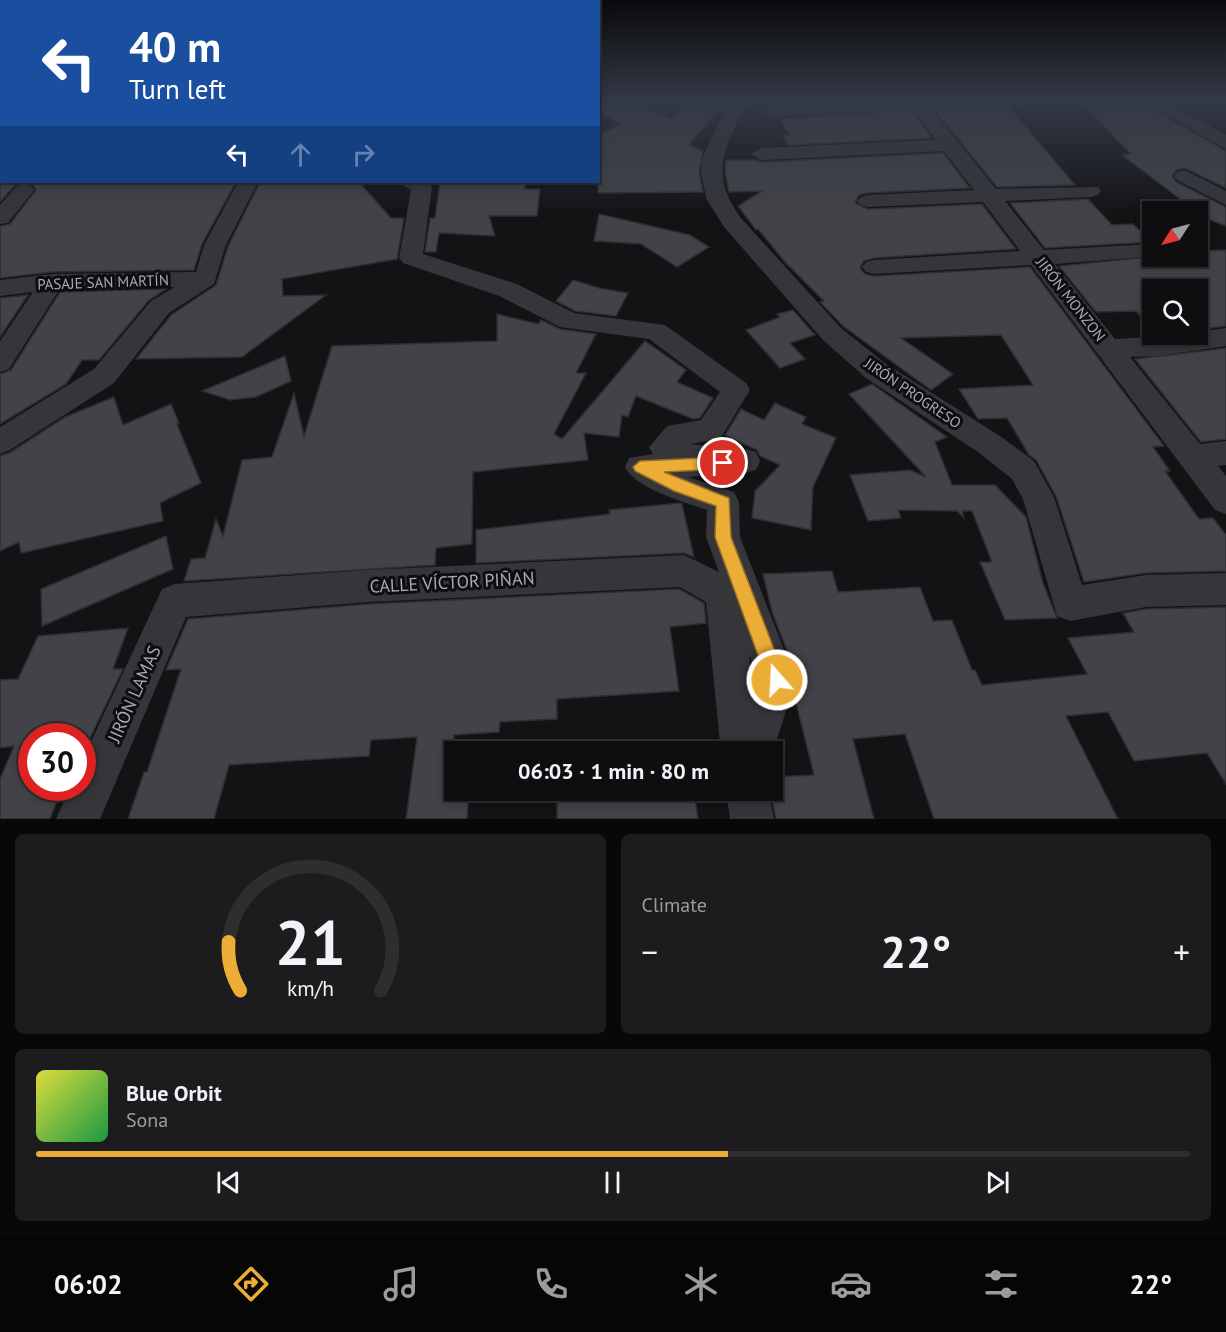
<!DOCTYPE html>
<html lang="en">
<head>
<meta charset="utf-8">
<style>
  :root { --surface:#0e0e10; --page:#1c1c1e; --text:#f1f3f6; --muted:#9b9c9f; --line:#2e2e30; --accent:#ebad36 }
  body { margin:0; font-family:"PT Sans",sans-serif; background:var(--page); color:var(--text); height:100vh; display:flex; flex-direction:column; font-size:22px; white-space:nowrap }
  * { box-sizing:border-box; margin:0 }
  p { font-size:20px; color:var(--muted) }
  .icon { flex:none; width:33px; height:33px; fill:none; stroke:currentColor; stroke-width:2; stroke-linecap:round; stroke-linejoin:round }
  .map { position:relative; height:819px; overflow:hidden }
  .side { display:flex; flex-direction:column; gap:15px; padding:15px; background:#080809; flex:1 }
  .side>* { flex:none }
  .hud { position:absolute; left:0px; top:0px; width:600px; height:183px; box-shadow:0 3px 9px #0003,0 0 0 2px var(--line); background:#1a4fa0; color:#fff; overflow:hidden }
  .needle { width:39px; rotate:234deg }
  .fabs { position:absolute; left:1142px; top:201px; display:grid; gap:12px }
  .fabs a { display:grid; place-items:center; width:66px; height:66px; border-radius:0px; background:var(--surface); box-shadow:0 3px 9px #0003,0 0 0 2px var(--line); font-size:30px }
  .speed { position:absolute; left:18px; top:723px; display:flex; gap:12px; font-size:30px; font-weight:700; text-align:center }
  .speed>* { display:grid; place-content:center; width:78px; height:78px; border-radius:50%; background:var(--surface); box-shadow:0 3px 9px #0003,0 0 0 2px var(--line); line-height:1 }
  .speed .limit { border:9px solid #d22; background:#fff; color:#111 }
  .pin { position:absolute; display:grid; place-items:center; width:51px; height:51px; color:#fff; margin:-26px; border:3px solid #fff; border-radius:50%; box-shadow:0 2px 6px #0007 }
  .me { position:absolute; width:66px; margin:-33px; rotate:341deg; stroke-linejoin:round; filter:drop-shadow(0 0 4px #0008) }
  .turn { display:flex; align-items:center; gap:21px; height:126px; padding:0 30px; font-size:27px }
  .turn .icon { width:78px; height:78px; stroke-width:2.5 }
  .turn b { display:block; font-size:42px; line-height:51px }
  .lanes { display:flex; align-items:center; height:57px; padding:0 30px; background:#0003; justify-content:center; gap:30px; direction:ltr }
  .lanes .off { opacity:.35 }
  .big { font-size:45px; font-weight:700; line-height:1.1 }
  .side .card { flex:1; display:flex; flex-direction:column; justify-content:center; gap:9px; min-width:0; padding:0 21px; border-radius:9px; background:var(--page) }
  .side .dial { align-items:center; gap:0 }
  .dial svg { height:156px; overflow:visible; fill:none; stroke:var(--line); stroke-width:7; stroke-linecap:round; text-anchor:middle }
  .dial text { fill:var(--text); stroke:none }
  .song { display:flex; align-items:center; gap:18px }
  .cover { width:72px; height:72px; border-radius:9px; background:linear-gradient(135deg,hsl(60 70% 55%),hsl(140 70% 35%)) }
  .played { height:6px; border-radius:3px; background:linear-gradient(90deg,var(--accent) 60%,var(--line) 60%) }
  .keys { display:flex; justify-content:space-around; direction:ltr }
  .heat { display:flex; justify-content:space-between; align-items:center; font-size:33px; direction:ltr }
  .side .tiles { flex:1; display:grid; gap:15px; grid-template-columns:1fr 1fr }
  .card:last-child { grid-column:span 2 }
  .trip { position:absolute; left:444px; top:741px; width:339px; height:60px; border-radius:0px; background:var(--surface); box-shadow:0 3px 9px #0003,0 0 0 2px var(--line); font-weight:700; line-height:60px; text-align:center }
  .tab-bar { display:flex; height:96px; justify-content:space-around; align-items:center; background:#060606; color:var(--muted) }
  .tab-bar .icon { width:42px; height:42px }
  .tab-bar .on { color:var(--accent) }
  .tab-bar b { font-size:27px; color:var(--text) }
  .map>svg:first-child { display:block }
  .building { fill:#424348; stroke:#2e2e31; stroke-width:1.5 }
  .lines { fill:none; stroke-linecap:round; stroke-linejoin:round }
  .minor { fill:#35353a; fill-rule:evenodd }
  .route { fill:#ebad36; stroke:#997023; stroke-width:1.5 }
  .labels { text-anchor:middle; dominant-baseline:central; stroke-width:6; stroke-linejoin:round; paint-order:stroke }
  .street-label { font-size:15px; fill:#a6aab5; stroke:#0e0e10 }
  .near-street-label { font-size:18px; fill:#a6aab5; stroke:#0e0e10 }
</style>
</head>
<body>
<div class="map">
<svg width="1226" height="819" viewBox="0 0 1226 819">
  <rect width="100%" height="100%" fill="#131315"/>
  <g class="building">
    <polygon points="598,100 631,100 672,120 689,100 727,100 689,145 703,151 699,172 703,192 598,193 598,135 622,124 598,111"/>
    <polygon points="927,100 1003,100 1075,185 997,187"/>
    <polygon points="1079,100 1129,100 1141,110 1150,108 1226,151 1226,188 1185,168 1176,170 1172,176 1176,182 1226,207 1226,226 1197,215 1197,212 1181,208 1188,205 1122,155 1131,154"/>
    <polygon points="911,110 932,138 788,145 783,135 789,135 780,119"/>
    <polygon points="943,153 970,188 868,193 859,195 855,203 868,209 982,204 1016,249 874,258 864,261 860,268 865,274 874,276 1030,267 1164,446 1153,447 1170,471 1165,471 1199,519 1213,518 1226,535 1226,571 1146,573 1084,582 1056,496 1036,460 1029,455 1007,418 978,419 959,389 1033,385 1001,335 901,338 953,374 931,390 843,326 820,302 824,301 785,262 758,229 756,230 738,206 762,191 729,192 725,172 726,160 756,160 761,162"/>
    <polygon points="0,182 236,182 202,244 194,270 52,272 0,278 0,226 10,224 36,190 32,184 16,184 0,202"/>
    <polygon points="260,182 359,182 391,218 404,218 397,259 282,279 283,296 326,295 242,357 136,359 171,315 216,285 228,246"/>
    <polygon points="440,182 525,182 525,189 540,189 537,216 489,216 495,236 439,233 436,252 425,252 430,218 435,218"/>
    <polygon points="1088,199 1112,225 1133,224 1139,230 1152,224 1152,242 1045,248 1010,203"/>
    <polygon points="599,214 690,235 709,247 677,267 641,244 594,241"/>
    <polygon points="1226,250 1226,326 1197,330 1197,282 1152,283 1152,329 1136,311 1096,312 1059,266 1160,256 1197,256 1197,251"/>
    <polygon points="573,280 599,288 628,293 616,316 575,311 556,301"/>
    <polygon points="166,289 149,300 99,360 82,360 66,384 0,424 0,374 11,370 60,292"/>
    <polygon points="28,295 0,337 0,298"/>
    <polygon points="793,310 815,335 790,343 805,359 780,368 746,330 780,317 777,314"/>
    <polygon points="497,314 538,324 541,320 560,329 596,334 576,373 586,373 554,434 562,439 645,341 686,370 677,382 713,398 700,418 693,419 636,396 628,417 622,415 619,437 584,433 588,460 473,472 472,544 436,548 435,565 184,581 191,559 205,558 216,519 223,536 242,460 272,457 294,393 304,436 332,346 497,341"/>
    <polygon points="1226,348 1226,439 1201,442 1135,359"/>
    <polygon points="285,356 291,381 256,397 230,400 202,391"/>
    <polygon points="872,384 947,437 935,442 952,485 995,485 1026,517 1043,583 1057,618 1005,620 980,562 992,562 972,511 962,511 964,518 957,511 898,510 901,518 868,521 850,475 910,470 926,477 849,394"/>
    <polygon points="114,397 123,425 171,404 179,423 177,424 201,483 160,503 163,521 21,553 19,542 0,551 0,456 11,452 65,417"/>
    <polygon points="775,403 806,417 802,424 836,438 813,487 811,530 752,518 755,491 780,465 760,456 757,450 725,435 741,409 764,420"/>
    <polygon points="680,503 682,504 694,557 684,553 476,563 476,530 610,514 609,510"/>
    <polygon points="166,536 173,569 42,626 41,589"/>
    <polygon points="832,571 838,592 920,587 933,621 952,620 972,670 975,670 982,685 1087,674 1068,638 1134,632 1123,613 1146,609 1226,607 1226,784 1207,753 1134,761 1108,712 1066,716 1118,819 934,819 905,734 853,739 874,819 776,819 770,790 772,777 814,775 794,695 798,679 772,612 763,574"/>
    <polygon points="679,589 704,603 706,623 670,627 679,691 557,699 557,719 500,722 499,732 454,735 454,790 469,790 467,819 406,819 417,737 371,740 369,756 229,765 214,819 128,819 144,772 147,772 181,669 166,670 188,619 368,604"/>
    <polygon points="128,628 113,669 123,669 82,755 82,736 32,736 32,790 62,788 50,819 0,819 0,779 14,746 0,748 0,680 18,679 38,636"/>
    <polygon points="557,790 694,790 698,819 557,819"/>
  </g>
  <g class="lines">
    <g class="minor">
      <path d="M729,100H747C727,148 707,170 740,217L841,328L886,364L1000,436L1034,461L1054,497L1082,585L1146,575L1226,573V605L1146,607L1070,621L1057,616L1023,499L1012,479L978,452L866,378L823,340L724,227L706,198L701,172L702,159Z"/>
      <polygon points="869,100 924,100 996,189 1098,187 1101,191 1098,195 1091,197 1005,201 1044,250 1152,244 1152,256 1158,256 1055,264 1115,339 1197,334 1197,332 1226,328 1226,346 1158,356 1130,357 1200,444 1226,441 1226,465 1218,466 1226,476 1226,514 1215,510 1031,265 874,274 866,272 862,267 866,262 874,260 1020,251 983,202 868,207 861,205 857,201 861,197 868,195 974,190 944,151 761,160 751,154 761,148 936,140 912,108 769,117 760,112 769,107"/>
      <polygon points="1140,100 1162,100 1226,135 1226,149"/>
      <polygon points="1184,170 1226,191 1226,205 1177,180 1174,176 1177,172"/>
      <polygon points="238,182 258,182 226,245 214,284 169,313 114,383 10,450 0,454 0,427 94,369 151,301 175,287 59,290 9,369 0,372 0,341 33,292 0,296 0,280 52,274 196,272 204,245"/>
      <path d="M399,182H426L432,187L423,254L517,284L574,313L665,325L746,383L750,390L720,439L690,444L745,449L756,452L760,461L756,470L745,473L688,477L734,492L739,502L740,537L796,680L772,754V752H721L706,602L680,587L368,602L186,617L100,819H56L70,788H82V761L162,589L175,584L368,570L684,555L719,572L706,537L707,510C684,502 636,489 625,467L629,458L653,454L649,447L667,426L701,420L720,392L649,339L560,327L499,296L403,263L399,258L411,190ZM749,654L758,680L754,692Z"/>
      <polygon points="24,184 31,186 34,190 8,223 0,224 0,205 17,186"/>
      <polygon points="726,790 768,790 774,819 730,819"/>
    </g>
  </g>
  <linearGradient id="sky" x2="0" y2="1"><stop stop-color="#0a0a0c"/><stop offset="0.47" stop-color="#333946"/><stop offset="1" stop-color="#333946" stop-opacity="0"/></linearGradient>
  <rect width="1226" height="215" fill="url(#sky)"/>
  <polygon class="route" points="723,457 730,463 723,469 664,472 729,498 731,537 786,680 783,687 777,689 770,687 767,680 715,537 716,506 674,491 635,471 633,467 640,461"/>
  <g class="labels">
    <g class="street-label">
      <text transform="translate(103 282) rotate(-2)">PASAJE SAN MARTÍN</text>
      <text transform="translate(1071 299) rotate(52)">JIRÓN MONZON</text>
      <text transform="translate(913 393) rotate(34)">JIRÓN PROGRESO</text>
    </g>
    <g class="near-street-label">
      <text transform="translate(452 582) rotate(-3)">CALLE VÍCTOR PIÑAN</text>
      <text transform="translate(134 694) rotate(-66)">JIRÓN LAMAS</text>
    </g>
  </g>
</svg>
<div class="fabs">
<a><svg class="needle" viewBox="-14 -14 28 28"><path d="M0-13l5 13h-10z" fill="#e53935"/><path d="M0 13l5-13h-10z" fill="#9b9c9f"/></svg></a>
<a><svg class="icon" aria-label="search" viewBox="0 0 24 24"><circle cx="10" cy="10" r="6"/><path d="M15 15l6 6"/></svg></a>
</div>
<div class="speed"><div class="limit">30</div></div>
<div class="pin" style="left:723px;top:463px;background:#d93025"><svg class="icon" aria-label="arrive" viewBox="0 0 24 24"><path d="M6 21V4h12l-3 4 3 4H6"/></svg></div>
<svg class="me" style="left:777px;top:680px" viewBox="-20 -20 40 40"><circle r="17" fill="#ebad36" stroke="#fff" stroke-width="3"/><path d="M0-11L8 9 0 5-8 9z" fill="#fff"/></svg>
<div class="trip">06:03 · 1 min · 80 m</div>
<div class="hud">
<div class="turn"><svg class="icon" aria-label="left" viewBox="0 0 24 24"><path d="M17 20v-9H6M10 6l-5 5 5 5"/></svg><div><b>40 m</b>Turn left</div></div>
<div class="lanes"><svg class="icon" aria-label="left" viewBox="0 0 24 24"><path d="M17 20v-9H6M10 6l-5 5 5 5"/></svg><svg class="icon off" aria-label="ahead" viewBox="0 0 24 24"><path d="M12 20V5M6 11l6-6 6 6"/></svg><svg class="icon off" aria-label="right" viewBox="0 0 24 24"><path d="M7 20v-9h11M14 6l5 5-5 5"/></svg></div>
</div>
</div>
<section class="side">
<div class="tiles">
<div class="card dial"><svg viewBox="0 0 100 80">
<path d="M14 69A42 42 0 1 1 86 69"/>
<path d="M14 69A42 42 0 0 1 8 44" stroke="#ebad36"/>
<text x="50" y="56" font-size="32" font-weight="700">21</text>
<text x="50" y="72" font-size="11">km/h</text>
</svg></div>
<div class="card"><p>Climate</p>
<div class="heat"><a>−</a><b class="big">22°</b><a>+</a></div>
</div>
<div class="card">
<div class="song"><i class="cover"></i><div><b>Blue Orbit</b><p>Sona</p></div></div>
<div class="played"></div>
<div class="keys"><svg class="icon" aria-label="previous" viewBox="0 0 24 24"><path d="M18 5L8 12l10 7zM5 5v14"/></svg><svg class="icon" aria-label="pause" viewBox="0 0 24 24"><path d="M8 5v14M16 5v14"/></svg><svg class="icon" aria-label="next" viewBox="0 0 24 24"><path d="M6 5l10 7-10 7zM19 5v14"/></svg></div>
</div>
</div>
</section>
<nav class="tab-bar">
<b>06:02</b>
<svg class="icon on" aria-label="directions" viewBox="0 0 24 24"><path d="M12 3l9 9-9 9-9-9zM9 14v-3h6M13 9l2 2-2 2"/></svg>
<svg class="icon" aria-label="music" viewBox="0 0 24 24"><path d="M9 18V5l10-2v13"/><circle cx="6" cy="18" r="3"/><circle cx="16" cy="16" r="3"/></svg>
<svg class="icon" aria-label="phone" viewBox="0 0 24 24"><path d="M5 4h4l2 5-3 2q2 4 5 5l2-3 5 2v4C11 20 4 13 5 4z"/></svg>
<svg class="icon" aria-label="climate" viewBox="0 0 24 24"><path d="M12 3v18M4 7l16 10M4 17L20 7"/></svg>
<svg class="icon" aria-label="car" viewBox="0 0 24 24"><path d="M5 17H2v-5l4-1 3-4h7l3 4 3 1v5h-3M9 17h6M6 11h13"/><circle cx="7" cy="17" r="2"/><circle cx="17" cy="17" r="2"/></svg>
<svg class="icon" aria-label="filters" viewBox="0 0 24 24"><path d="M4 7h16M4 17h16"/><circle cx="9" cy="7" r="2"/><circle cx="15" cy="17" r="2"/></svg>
<b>22°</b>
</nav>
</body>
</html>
